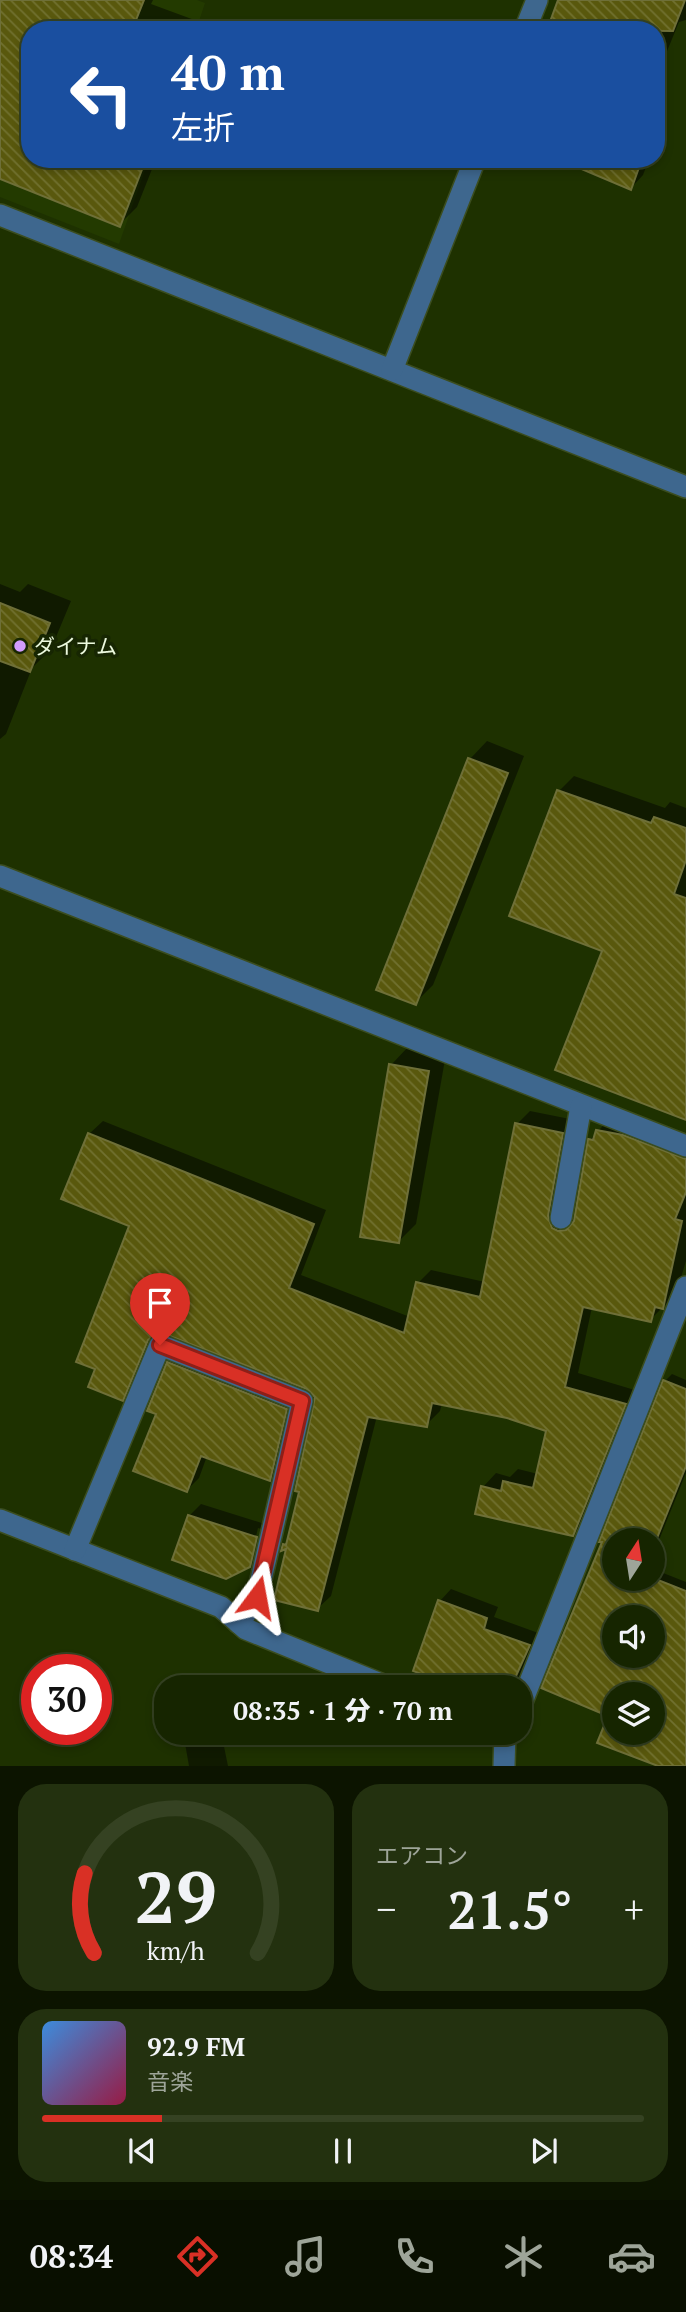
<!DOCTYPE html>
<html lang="ja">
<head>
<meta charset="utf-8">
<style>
  :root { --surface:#162500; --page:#23310f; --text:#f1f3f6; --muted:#9ea599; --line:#354222; --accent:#d93025 }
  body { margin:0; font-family:"PT Serif","Noto Sans JP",serif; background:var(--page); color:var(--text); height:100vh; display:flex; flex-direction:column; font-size:26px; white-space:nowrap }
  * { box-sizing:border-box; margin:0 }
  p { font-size:23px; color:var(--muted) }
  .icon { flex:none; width:38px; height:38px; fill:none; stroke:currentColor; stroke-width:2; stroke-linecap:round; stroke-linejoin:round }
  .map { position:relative; height:1766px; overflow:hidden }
  .details { display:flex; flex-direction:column; gap:18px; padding:18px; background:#0c1400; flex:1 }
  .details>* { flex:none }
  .guide { position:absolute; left:21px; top:21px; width:644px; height:147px; border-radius:28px; box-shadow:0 4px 10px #0003,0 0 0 2px var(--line); background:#1a4fa0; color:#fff; overflow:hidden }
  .needle { width:46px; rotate:12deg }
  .fabs { position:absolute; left:602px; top:1528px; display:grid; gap:14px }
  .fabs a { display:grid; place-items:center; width:63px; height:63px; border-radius:50%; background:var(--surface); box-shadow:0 4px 10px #0003,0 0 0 2px var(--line); font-size:35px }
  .speed { position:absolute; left:21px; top:1654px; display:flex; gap:14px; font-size:35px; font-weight:700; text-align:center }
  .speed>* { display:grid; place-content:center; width:91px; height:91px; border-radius:50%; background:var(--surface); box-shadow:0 4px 10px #0003,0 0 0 2px var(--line); line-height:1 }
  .speed .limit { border:10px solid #d22; background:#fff; color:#111 }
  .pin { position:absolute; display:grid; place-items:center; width:60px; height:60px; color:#fff; margin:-72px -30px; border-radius:50% 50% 50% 0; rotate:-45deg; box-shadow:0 0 7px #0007 }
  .pin .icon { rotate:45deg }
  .me { position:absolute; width:77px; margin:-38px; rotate:13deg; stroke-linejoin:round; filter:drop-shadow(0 0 5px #0008) }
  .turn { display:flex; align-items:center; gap:24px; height:147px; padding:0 35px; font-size:32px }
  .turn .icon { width:91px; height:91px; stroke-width:2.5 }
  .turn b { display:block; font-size:49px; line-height:60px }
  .big { font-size:52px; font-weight:800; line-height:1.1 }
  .details .card { flex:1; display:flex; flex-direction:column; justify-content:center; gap:10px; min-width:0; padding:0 24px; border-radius:28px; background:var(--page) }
  .details .dial { align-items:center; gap:0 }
  .dial svg { height:182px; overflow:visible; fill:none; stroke:var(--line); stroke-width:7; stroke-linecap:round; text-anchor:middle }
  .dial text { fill:var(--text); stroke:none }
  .song { display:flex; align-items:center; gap:21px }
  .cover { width:84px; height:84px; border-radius:10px; background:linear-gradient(135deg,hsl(210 70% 55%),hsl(340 70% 35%)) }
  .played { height:7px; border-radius:4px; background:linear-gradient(90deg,var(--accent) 20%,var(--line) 20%) }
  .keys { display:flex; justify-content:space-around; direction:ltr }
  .heat { display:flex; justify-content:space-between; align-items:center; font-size:38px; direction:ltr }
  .details .tiles { flex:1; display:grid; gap:18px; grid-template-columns:1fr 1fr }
  .card:last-child { grid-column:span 2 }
  .trip { position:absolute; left:154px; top:1675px; width:378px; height:70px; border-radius:28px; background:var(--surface); box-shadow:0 4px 10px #0003,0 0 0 2px var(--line); font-weight:800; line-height:70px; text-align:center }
  .dock { display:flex; height:112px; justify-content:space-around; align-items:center; background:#090f00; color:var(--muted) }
  .dock .icon { width:49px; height:49px }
  .dock .selected { color:var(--accent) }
  .dock b { font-size:32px; color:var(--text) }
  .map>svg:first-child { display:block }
  .built { fill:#233a00 }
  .shadow { fill:#0007; fill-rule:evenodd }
  .building { fill:url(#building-back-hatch); stroke:#6e6f38; stroke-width:2; fill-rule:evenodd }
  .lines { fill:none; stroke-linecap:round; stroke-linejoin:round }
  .street-casing { stroke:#3b4d1f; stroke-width:24 }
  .street { stroke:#3e678e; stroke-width:21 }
  .route-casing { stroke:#8d1f18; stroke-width:18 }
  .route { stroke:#d93025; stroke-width:12 }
  .poi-dot { fill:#d39cfd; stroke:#172602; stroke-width:2.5 }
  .labels { text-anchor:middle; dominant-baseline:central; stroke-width:7; stroke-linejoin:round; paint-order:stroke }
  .poi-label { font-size:21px; fill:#ecf9de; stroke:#172602; text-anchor:start }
</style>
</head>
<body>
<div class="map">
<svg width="686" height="1766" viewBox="0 0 686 1766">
  <defs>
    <pattern id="building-back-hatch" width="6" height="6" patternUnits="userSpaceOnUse" patternTransform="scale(1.75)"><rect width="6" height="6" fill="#59580d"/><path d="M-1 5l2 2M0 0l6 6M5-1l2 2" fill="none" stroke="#717130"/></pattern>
  </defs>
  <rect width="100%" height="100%" fill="#1e3100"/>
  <polygon class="built" points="0,0 197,0 205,3 196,30 30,30 30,159 149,159 119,244 0,197"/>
  <g class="shadow">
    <polygon points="5,0 153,0 151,4 208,25 206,30 30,30 30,159 156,159 137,207 119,225 0,177 0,11"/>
    <polygon points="561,0 686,0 686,20 679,22 656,78 656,30"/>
    <polygon points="524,159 649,159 643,175 631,188 561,160 550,170"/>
    <polygon points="0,584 20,592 28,584 71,601 51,649 32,668 6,734 0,739"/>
    <polygon points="487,741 524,756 433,985 415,1003 470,759"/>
    <polygon points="574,776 665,808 670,802 686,808 686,1118 605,950 559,791"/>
    <polygon points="408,1047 446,1054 416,1224 399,1241 391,1065"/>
    <polygon points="530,1111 575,1120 565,1214 572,1218 576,1218 590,1140 611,1117 686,1142 686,1261 676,1294 650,1320 592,1307 578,1373 638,1391 586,1521 573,1534 483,1487 496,1473 510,1477 518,1469 538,1474 548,1429 507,1417 442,1403 440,1411 426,1425 377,1416 331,1596 317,1609 289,1545 284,1545 289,1541 301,1491 317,1403 314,1392 159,1330 135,1386 122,1399 97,1368 131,1225 89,1134 103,1121 326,1210 301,1275 410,1317 418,1283 431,1270 485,1282 517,1124"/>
    <polygon points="181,1351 298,1397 282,1467 270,1479 207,1456 199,1478 187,1490 158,1413 169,1363"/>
    <path d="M672,1374L686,1380V1473L653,1555V1540H614V1578H653V1569L686,1582V1766H663L600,1742L610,1715L605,1541L665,1381ZM614,1617H653V1656H614ZM614,1694H653V1732H614Z"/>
    <polygon points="201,1504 268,1525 262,1553 254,1561 261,1529 258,1528 250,1562 253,1562 249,1565 189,1516"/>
    <polygon points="451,1589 498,1607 494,1617 541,1634 518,1687 463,1687 440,1601"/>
    <polygon points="183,1732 221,1732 228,1766 189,1766"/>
  </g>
  <g class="building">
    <polygon points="0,0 144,0 132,30 30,30 30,159 146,159 120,227 0,179"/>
    <polygon points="558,0 685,0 673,31 547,30"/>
    <polygon points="558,159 642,159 631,190"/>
    <polygon points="0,603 50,623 30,672 0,661"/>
    <polygon points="468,758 508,773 416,1005 376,990"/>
    <polygon points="557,790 651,823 654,817 686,828 686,860 674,894 686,898 686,1120 555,1070 602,951 509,916"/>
    <polygon points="389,1064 429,1071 399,1243 360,1237"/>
    <polygon points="515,1123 563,1133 548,1216 552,1228 558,1231 566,1230 574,1221 588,1139 593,1140 596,1130 623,1135 686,1159 686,1192 675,1219 682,1221 663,1309 655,1307 651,1322 583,1307 565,1387 626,1404 573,1536 475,1514 481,1486 501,1491 503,1481 533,1488 546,1431 507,1418 432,1403 427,1427 368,1417 318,1611 274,1600 286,1549 281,1551 283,1544 286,1545 299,1492 295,1491 315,1397 307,1389 159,1332 148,1340 123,1401 88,1387 95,1369 76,1362 129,1226 61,1199 88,1133 314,1224 289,1288 404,1333 416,1282 480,1297"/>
    <polygon points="167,1362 287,1409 270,1481 201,1456 187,1492 133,1471 156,1414 147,1411"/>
    <path d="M663,1380L686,1389V1466L653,1548V1540H614V1578H653L686,1591V1766H658L597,1743L608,1716L541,1688L602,1542H599ZM614,1617H653V1656H614ZM614,1694H653V1732H614Z"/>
    <polygon points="188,1515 257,1537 250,1567 226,1579 172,1560"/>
    <polygon points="438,1600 487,1618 484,1629 530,1645 511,1687 457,1687 413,1671"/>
  </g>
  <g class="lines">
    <g class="street-casing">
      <g id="street">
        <polyline points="525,30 537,0"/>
        <polyline points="0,215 686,487"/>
        <polyline points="392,370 475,159"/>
        <polyline points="0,876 686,1146"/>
        <polyline points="561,1218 581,1106"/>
        <polyline points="0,1520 221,1607 246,1629 388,1687"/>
        <polyline points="75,1550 160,1345 302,1401 257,1597 239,1623"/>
        <polyline points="520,1707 686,1287"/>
        <polyline points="504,1766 505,1732"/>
      </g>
    </g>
    <use href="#street" class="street"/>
  </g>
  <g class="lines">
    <g class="route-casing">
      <polyline id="route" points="160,1345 302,1401 257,1597"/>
    </g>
    <use href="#route" class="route"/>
  </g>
  <circle class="poi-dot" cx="20" cy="646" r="7"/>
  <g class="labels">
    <g class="poi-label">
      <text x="34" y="646">ダイナム</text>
    </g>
  </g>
</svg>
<div class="fabs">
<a><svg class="needle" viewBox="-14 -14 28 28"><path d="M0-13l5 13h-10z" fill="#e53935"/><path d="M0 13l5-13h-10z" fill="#9ea599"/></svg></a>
<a><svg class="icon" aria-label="sound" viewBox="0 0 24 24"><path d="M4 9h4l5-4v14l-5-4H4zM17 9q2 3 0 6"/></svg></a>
<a><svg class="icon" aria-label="layers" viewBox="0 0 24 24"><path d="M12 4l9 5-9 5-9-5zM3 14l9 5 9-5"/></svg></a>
</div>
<div class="speed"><div class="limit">30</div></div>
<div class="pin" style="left:160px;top:1345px;background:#d93025"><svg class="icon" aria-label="arrive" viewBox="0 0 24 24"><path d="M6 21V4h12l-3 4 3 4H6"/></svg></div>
<svg class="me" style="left:257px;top:1597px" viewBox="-20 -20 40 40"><path d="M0-17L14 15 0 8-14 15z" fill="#d93025" stroke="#fff" stroke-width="4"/></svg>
<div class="trip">08:35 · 1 分 · 70 m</div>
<div class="guide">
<div class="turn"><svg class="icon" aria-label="left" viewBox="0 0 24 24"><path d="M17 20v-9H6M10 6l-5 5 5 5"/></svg><div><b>40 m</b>左折</div></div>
</div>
</div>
<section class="details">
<div class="tiles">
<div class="card dial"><svg viewBox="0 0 100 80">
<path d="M14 69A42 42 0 1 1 86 69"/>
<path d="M14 69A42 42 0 0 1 10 34" stroke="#d93025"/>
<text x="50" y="56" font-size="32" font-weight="700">29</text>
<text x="50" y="72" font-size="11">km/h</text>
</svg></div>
<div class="card"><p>エアコン</p>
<div class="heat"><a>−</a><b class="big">21.5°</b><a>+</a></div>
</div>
<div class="card">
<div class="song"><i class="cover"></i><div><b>92.9 FM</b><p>音楽</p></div></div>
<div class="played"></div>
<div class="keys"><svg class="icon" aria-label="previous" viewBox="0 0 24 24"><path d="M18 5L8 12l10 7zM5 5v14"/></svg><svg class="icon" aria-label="pause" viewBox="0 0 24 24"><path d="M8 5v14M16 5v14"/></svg><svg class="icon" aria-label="next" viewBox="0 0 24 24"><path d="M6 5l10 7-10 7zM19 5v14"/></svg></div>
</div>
</div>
</section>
<nav class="dock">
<b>08:34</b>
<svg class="icon selected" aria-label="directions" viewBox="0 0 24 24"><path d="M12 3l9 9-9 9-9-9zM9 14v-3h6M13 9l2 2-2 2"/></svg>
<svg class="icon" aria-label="music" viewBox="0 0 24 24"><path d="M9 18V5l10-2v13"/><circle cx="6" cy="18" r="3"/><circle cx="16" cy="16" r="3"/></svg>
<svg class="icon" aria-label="phone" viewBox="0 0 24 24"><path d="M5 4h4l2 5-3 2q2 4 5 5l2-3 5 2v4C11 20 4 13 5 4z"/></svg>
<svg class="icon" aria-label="climate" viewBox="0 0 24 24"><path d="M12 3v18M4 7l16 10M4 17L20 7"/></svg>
<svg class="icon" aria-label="car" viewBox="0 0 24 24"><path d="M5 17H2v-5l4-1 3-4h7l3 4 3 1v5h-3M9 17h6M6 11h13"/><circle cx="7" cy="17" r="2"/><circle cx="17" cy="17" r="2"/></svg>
</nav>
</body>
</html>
